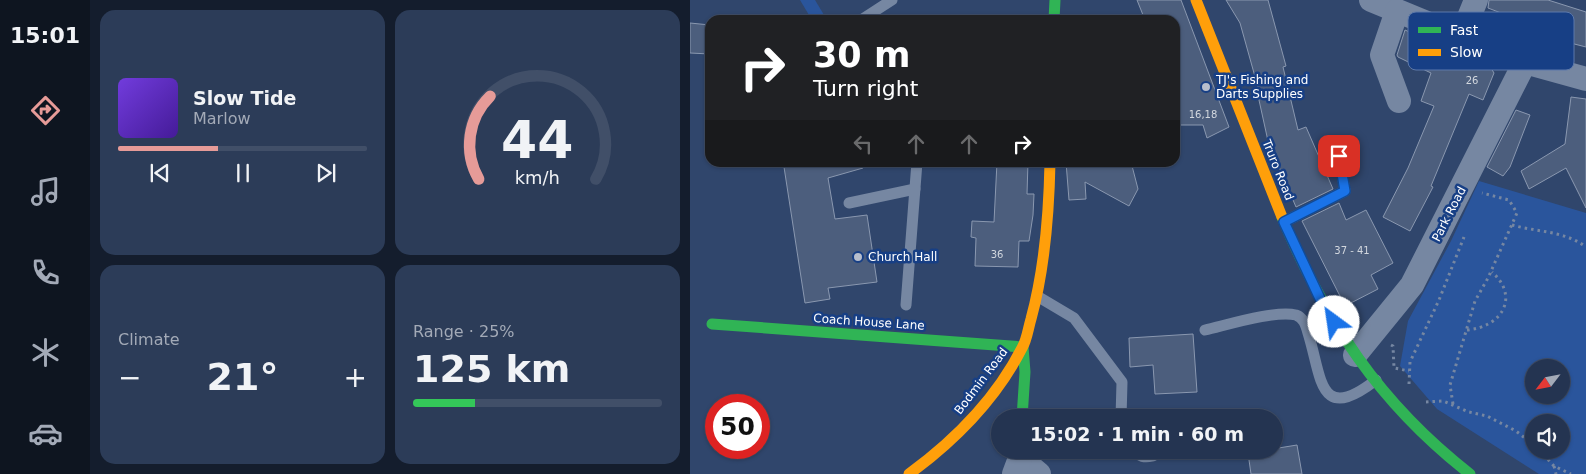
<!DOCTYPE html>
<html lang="en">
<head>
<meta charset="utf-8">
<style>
  :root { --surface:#243451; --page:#2c3c58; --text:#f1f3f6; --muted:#a3aab7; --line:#414f68; --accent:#e69b98 }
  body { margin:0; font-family:"DejaVu Sans",sans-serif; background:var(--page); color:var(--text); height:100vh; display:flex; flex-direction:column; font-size:19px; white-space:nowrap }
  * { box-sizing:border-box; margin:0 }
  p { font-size:16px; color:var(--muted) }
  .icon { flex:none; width:28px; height:28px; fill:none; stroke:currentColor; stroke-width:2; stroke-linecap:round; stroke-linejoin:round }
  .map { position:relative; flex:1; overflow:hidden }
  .details { display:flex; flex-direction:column; gap:10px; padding:10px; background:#141d2d; width:600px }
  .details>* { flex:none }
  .banner { position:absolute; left:15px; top:15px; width:475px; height:152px; border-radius:15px; box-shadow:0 1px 4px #0004,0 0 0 1px var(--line); background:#202124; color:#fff; overflow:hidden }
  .needle { width:32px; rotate:238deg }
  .tools { position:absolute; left:835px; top:359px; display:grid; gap:10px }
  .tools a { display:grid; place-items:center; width:45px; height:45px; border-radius:50%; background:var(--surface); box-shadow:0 1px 4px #0004,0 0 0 1px var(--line); font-size:25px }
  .speed { position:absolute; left:15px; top:394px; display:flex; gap:10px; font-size:25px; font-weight:700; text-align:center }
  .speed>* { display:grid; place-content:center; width:65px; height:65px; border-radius:50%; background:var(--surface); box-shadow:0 1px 4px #0004,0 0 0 1px var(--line); line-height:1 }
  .speed .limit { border:8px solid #d22; background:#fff; color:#111 }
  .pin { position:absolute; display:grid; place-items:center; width:42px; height:42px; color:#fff; margin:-21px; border-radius:10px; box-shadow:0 2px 8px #0006 }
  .me { position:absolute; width:55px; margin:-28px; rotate:329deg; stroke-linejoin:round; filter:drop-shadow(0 0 4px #0008) }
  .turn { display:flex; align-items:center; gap:18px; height:105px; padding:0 25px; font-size:22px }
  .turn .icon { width:65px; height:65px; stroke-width:2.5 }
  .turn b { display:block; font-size:35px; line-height:42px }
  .lanes { display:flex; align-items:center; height:48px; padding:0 25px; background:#0003; justify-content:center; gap:25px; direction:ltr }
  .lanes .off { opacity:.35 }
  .big { font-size:38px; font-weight:600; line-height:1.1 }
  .details .tile { flex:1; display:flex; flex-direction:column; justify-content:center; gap:8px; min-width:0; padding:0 18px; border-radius:15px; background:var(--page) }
  .details .dial { align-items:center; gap:0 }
  .dial svg { height:130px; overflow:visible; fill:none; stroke:var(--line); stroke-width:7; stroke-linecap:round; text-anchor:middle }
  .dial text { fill:var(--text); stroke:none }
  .song { display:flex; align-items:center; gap:15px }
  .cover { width:60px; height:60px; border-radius:8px; background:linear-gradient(135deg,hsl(260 70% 55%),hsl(260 70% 35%)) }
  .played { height:5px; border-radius:2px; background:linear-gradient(90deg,var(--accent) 40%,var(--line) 40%) }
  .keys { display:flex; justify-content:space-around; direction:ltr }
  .heat { display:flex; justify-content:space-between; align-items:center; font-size:28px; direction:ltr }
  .charge { height:8px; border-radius:4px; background:linear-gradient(90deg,#34c759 25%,var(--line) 0) }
  .details .tiles { flex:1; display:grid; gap:10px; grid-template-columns:repeat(2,1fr) }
  .trip { position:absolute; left:301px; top:409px; width:292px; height:50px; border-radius:25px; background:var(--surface); box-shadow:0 1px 4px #0004,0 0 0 1px var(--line); font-weight:600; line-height:50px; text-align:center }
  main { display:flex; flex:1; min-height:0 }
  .tab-bar { display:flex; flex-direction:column; width:90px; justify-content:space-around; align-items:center; background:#0e1520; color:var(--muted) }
  .tab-bar .icon { width:35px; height:35px }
  .tab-bar .active { color:var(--accent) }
  .tab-bar b { font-size:22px; color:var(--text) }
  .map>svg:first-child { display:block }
  .green { fill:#2a559c; fill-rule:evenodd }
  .building { fill:#4c5e7d; stroke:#8a98b0 }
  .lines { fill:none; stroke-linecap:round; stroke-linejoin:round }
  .path { stroke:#7687a2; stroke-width:3; stroke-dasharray:2.5 4; stroke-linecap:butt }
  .lane { stroke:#7687a2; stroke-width:11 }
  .street { stroke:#7687a2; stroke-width:24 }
  .fast { stroke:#30b455; stroke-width:11 }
  .slow { stroke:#ff9f0a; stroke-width:11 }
  .route-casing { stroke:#114b97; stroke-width:12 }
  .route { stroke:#1a73e8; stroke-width:9 }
  .poi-dot { fill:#b7becc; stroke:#173f85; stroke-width:2 }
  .labels { text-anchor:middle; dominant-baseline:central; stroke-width:5; stroke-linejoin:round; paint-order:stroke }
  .number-label { font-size:10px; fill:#d2d7de }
  .poi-label { font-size:12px; fill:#fff; stroke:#173f85; text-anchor:start }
  .street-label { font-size:12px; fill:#fff; stroke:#173f85 }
  .key { fill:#173f85; stroke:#5d79aa; stroke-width:1 }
  .key-label { font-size:14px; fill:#fff }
</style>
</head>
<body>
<main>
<nav class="tab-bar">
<b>15:01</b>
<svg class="icon active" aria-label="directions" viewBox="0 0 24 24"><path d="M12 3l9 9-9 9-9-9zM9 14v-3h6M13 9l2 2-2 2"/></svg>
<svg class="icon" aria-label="music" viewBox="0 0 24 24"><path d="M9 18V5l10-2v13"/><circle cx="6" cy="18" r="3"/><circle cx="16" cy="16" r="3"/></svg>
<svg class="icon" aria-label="phone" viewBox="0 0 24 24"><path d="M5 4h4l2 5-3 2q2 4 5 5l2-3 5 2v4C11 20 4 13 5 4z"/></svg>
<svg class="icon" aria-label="climate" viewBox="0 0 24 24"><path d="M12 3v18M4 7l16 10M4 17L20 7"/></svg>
<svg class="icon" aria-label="car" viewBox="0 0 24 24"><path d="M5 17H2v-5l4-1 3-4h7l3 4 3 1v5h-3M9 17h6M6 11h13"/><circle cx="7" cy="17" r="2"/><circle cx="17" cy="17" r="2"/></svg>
</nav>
<section class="details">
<div class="tiles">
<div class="tile">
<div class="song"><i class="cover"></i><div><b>Slow Tide</b><p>Marlow</p></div></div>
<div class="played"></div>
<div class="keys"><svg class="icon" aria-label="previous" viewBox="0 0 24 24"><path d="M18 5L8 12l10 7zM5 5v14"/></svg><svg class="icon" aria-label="pause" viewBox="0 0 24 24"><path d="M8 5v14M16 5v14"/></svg><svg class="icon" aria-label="next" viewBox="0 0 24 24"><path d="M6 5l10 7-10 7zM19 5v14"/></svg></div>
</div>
<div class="tile dial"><svg viewBox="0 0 100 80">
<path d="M14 69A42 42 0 1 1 86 69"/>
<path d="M14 69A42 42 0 0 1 21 18" stroke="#e69b98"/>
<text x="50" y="56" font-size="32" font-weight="700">44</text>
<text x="50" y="72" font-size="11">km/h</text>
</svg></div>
<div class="tile"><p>Climate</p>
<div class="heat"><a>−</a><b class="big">21°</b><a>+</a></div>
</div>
<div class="tile"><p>Range · 25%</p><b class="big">125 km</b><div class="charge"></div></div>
</div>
</section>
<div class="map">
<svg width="896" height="474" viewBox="0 0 896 474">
  <rect width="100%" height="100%" fill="#30466c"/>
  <g class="green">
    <polygon points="110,0 125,0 137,20 122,20"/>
    <path d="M789,181L896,213V474H849L747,409L710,366L718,321L761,241ZM844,368H871V395H844ZM844,422H871V450H844Z"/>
  </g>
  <g class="building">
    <polygon points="447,0 491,0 539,127 517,138 513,125 490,125 485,104 485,20 455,20"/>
    <polygon points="536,0 578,0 596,66 593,67 608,130 616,127 643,189 606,207 578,141 567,91 569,91 550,23"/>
    <polygon points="799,0 858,0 896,12 896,47 861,38 863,33 798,8"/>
    <polygon points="0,23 20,25 20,54 0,53"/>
    <polygon points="715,30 773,56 774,54 798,63 804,73 793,100 779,94 741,186 743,187 720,231 693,217 718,168 744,106 731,101 741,73 708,57 707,55"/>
    <polygon points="881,97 896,99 896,208 876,168 839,189 831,171 875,144"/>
    <polygon points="826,110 840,115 820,167 813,176 797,167"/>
    <polygon points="119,162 172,162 173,168 138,178 145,219 177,215 187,282 138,288 140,299 115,303 94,167"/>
    <polygon points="307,162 338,162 337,194 344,194 343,215 339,241 329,241 328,267 285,266 286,238 281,237 282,221 304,222"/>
    <polygon points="376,162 441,162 448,189 439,206 395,182 396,199 379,200"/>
    <polygon points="649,203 656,220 676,210 703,263 681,275 688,289 655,306 612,221"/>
    <polygon points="503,334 507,392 465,394 463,365 440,367 439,338"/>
    <polygon points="607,445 612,474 561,474 558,453"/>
  </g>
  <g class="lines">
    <g class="path">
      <path d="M822,225C847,232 875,231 896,247"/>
      <path d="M777,330C812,327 830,297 802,272"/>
      <polyline points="701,345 703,346 704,368 719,371"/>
      <polyline points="719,384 720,362 749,300 774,237"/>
      <polyline points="736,402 753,401 779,412 797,416 826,431 844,445"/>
      <polyline points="763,404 760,385 785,301 798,278 827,213 819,200 792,193"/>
      <polyline points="849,450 864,466 881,474"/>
      <polyline points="864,466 866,474"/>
    </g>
    <g class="lane">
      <polyline points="171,20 202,0"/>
      <polyline points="159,203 225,189"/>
      <polyline points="594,222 655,191 649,156"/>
      <polyline points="347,296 384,318 432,382 431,418"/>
      <polyline points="216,305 227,162"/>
      <path d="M515,330C537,325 585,310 606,315C614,318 616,326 618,333C632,377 628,425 686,380"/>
      <path d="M444,450C450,457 454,458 463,456"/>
    </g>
    <g class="street">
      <polyline points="681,0 771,37 794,44 835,62 896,79"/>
      <polyline points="707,11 692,55 709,101"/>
      <polyline points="771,37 786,0"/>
      <polyline points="665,355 722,285 835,62"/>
      <polyline points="330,458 349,474"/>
      <polyline points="324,474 330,458 331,450"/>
    </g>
    <g class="fast">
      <polyline points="364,20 365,0"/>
      <path d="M592,217C636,322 689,403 780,474"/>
      <polyline points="22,324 333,347 335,372 332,418"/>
    </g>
    <g class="slow">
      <polyline points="506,0 592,217"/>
      <path d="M219,474C264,441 306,399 332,348C337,340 338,329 341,319C355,268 359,215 360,162"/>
    </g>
  </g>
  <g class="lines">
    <g class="route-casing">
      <polyline id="route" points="644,322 633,305 594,222 655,191 649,156"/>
    </g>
    <use href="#route" class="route"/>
  </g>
  <g class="poi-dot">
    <circle cx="516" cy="87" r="5"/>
    <circle cx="168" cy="257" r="5"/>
  </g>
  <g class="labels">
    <g class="number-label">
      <text x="782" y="80">26</text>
      <text x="513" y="114">16,18</text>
      <text x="662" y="250">37 - 41</text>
      <text x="307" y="254">36</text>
    </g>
    <g class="poi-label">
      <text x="526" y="80">TJ's Fishing and<tspan x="526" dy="14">Darts Supplies</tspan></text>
      <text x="178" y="257">Church Hall</text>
    </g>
    <g class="street-label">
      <text transform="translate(588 170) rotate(68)">Truro Road</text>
      <text transform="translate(759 214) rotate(-63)">Park Road</text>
      <text transform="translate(179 322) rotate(4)">Coach House Lane</text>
      <text transform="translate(291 381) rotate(-53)">Bodmin Road</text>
    </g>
  </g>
  <rect x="718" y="12" width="166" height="58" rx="8" class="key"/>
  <rect x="728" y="27" width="23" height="6" fill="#30b455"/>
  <rect x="728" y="49" width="23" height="7" fill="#ff9f0a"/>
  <g class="key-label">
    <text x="760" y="35">Fast</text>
    <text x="760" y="57">Slow</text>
  </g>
</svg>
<div class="tools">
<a><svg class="needle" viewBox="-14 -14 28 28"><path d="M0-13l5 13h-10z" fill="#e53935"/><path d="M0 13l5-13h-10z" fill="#a3aab7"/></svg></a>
<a><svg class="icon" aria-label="sound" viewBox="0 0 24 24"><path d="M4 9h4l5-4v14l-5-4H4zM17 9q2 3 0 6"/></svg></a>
</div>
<div class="speed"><div class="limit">50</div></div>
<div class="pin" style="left:649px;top:156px;background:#d93025"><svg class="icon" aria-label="arrive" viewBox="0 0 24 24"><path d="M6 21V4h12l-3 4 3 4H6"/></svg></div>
<svg class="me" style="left:644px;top:322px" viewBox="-20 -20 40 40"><circle r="19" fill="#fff"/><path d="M0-13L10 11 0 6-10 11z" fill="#1a73e8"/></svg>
<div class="trip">15:02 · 1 min · 60 m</div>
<div class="banner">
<div class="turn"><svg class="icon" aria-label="right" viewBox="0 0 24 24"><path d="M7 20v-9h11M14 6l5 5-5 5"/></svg><div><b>30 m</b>Turn right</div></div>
<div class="lanes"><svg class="icon off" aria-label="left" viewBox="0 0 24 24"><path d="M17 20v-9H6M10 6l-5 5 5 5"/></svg><svg class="icon off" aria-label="ahead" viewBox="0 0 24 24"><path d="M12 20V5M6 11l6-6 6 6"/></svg><svg class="icon off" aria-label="ahead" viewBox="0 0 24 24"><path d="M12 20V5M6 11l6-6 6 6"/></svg><svg class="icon" aria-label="right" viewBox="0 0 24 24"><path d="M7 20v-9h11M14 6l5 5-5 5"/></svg></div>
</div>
</div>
</main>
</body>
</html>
